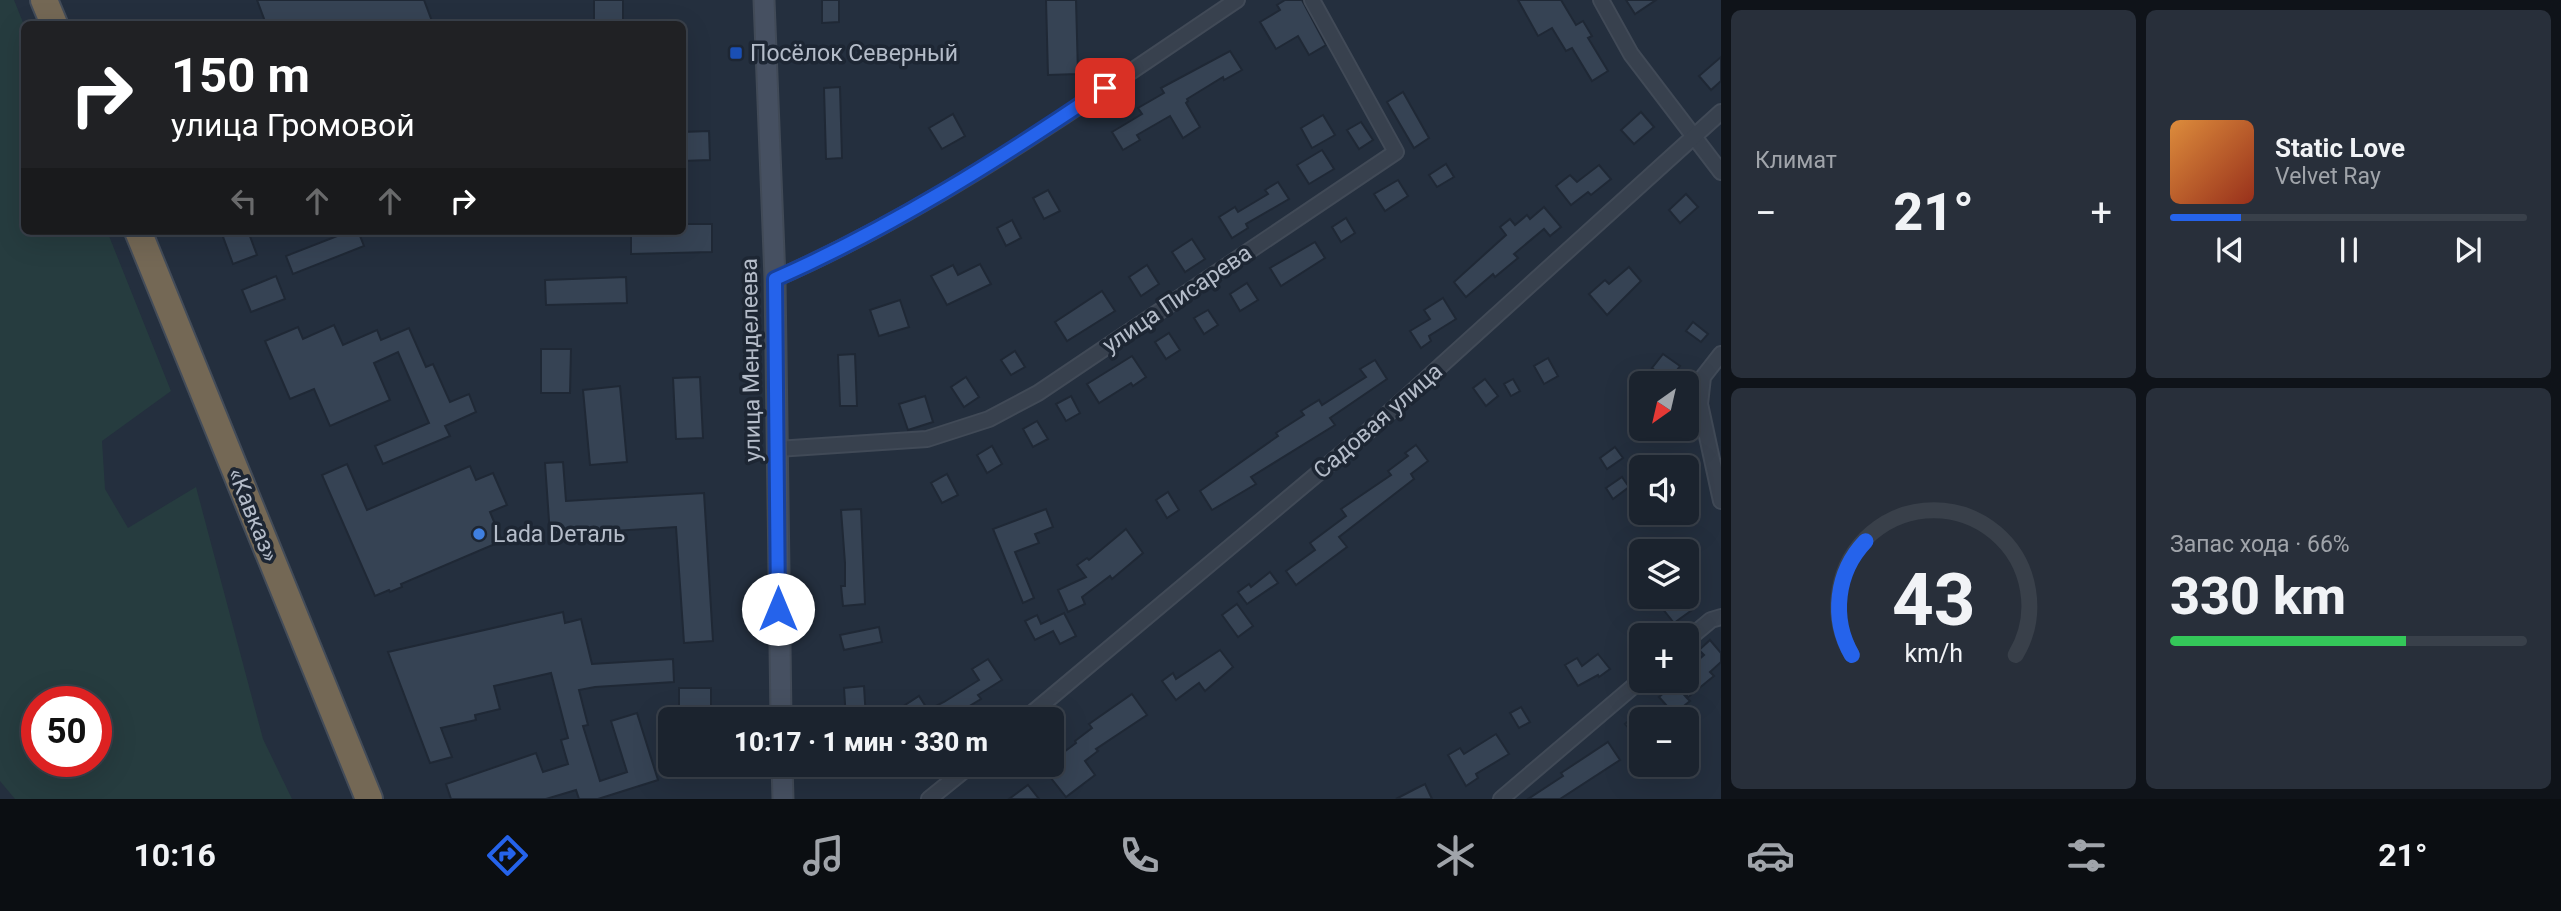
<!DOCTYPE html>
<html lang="ru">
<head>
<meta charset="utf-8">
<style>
  :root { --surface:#1b232e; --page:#282f3a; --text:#f1f3f6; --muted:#a0a4aa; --line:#39404a; --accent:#2563eb }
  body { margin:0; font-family:Roboto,sans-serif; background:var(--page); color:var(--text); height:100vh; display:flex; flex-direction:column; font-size:26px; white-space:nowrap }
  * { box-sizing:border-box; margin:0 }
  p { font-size:23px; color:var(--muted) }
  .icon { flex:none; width:38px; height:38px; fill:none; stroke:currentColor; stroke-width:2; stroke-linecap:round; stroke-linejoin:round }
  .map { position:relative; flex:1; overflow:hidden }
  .side { display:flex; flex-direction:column; gap:10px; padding:10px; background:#0f1319; width:840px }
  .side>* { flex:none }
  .hud { position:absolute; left:21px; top:21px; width:665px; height:214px; border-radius:10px; box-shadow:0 7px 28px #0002,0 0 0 2px var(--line); background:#202124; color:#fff; overflow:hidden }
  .needle { width:46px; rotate:214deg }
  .fabs { position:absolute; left:1629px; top:371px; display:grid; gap:14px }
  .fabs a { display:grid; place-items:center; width:70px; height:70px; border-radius:10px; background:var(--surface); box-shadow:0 7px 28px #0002,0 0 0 2px var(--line); font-size:35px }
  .speed { position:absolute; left:21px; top:686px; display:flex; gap:14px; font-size:35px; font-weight:700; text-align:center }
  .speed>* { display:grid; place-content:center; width:91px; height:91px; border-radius:50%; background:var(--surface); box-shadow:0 7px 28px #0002,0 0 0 2px var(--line); line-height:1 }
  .speed .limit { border:10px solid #d22; background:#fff; color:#111 }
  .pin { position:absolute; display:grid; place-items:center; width:60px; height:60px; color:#fff; margin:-30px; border-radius:14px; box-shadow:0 4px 10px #0006 }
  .me { position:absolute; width:77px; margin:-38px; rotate:0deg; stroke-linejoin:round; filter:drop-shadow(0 0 5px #0008) }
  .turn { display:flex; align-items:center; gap:24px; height:147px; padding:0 35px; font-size:32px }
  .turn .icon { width:91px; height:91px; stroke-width:2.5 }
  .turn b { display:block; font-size:49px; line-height:60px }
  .lanes { display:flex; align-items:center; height:66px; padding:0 35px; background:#0003; justify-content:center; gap:35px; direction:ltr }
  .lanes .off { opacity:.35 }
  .big { font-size:52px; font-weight:800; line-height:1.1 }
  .side .card { flex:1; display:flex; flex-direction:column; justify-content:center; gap:10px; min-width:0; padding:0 24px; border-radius:10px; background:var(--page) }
  .side .dial { align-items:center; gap:0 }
  .dial svg { height:182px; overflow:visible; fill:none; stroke:var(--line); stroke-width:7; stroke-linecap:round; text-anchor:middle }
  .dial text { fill:var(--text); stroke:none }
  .song { display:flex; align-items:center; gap:21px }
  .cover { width:84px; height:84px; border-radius:10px; background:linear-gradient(135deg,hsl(30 70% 55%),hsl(10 70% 35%)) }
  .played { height:7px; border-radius:4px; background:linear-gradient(90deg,var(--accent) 20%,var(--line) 20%) }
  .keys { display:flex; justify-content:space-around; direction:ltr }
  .heat { display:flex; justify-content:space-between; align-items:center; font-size:38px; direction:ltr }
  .charge { height:10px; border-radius:5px; background:linear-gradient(90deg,#34c759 66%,var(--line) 0) }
  .side .tiles { flex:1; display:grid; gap:10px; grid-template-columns:repeat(2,1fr) }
  .trip { position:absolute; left:658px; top:707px; width:406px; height:70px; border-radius:10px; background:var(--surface); box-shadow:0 7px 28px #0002,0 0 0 2px var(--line); font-weight:800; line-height:70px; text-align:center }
  .dock { display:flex; height:112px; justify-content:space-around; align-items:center; background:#0b0e12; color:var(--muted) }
  .dock .icon { width:49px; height:49px }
  .dock .active { color:var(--accent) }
  .dock b { font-size:32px; color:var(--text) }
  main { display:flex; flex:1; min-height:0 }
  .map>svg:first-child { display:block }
  .green { fill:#263c3f; fill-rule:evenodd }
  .building { fill:#364354; stroke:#1f2835; stroke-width:2 }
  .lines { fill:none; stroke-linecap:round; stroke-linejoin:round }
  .street-casing { stroke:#414a57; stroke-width:18 }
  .secondary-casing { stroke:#414a57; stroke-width:23 }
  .highway-casing { stroke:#434c59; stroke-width:30 }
  .street { stroke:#38414e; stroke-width:14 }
  .secondary { stroke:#465061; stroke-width:19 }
  .highway { stroke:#746855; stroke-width:26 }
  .route-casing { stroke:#184099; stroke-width:18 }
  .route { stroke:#2563eb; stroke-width:12 }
  .transit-dot { fill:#1a4fb4; stroke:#1d2633; stroke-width:2.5 }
  .shop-dot { fill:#3f7fe0; stroke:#1d2633; stroke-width:2.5 }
  .labels { text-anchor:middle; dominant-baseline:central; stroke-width:7; stroke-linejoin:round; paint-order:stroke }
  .poi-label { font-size:23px; fill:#b4bcc9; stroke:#1d2633; text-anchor:start }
  .street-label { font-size:23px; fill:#b4bcc9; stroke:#1d2633 }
</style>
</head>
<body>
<main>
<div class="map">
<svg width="1721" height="799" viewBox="0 0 1721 799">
  <rect width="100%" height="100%" fill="#242f3e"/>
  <path class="green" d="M0,0H14L24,25V231H107L171,391L102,441L105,489L128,528L196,487L263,739L292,799H15L0,781ZM37,702H96V761H37Z"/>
  <g class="building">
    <polygon points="257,0 424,0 433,24 266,24"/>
    <rect x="594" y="0" width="29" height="24"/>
    <polygon points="822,0 839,0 839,22 822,23"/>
    <polygon points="1046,0 1076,0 1078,74 1048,75"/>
    <polygon points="1285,0 1302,0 1326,45 1309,55 1298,36 1276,49 1260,22 1280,10 1277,5"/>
    <polygon points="1518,0 1561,0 1576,25 1583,21 1592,36 1588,38 1608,71 1592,81 1572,48 1566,51 1552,28 1538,36"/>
    <polygon points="1626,0 1656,0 1635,14"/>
    <polygon points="1230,51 1242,70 1224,80 1223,77 1187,99 1188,101 1186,103 1200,127 1183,138 1170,116 1137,135 1140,140 1123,150 1112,132 1142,114 1138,108 1164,93 1161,88"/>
    <polygon points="1721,57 1721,81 1711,90 1699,76"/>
    <polygon points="840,87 842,158 826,159 824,88"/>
    <polygon points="1403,92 1429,138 1414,148 1387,102"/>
    <polygon points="1641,112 1654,127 1634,144 1621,130"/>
    <polygon points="953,114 965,136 942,149 929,128"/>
    <polygon points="1323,115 1335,135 1312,148 1301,128"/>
    <polygon points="1361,122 1373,140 1359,149 1347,130"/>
    <polygon points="709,131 710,160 682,161 682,132"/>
    <polygon points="1322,150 1334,169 1309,184 1297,165"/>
    <polygon points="1446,164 1454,177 1437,187 1429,175"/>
    <polygon points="1599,165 1611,179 1591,195 1588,192 1571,205 1556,186 1570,175 1577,182"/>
    <polygon points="1398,180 1408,196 1385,211 1374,194"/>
    <polygon points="1278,182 1289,199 1246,224 1248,228 1232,238 1219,217 1235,207 1238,212 1268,194 1265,190"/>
    <polygon points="1048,190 1060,211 1044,219 1033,198"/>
    <polygon points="1686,194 1698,207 1680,223 1669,210"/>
    <polygon points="1544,207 1561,227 1550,236 1544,229 1514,254 1518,258 1495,277 1493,274 1466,297 1454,282 1506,235 1500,227 1510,219 1515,225 1527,215 1530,219"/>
    <polygon points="1346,218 1355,233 1341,242 1332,227"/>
    <polygon points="1012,220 1021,238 1006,246 997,228"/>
    <polygon points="682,224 712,224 712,252 631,254 631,231 682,231"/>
    <polygon points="231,231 248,231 257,255 233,264 222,234"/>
    <polygon points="350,231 358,231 364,246 293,274 286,256"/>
    <polygon points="1192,239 1205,259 1185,272 1172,252"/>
    <polygon points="1315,242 1325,258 1281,286 1270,268"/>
    <polygon points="980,264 991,284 947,305 931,276 953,265 958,275"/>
    <polygon points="1147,265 1159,284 1141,296 1129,277"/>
    <polygon points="1629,267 1641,281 1607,315 1589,294 1605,280 1609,284"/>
    <polygon points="276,276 285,299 251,312 242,290"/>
    <polygon points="626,277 627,303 546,305 545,280"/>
    <polygon points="1247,283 1258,300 1240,311 1230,294"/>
    <polygon points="1102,291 1115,311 1067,341 1055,322"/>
    <polygon points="1443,298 1456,319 1429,336 1431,341 1421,348 1410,331 1430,319 1424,310"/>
    <polygon points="900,300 909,327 879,336 870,310"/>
    <polygon points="1208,310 1218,325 1204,334 1194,318"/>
    <polygon points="1693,322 1708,334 1701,342 1686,331"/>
    <polygon points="334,325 343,345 377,330 381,340 409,328 426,367 433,364 450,402 469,394 476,412 445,426 450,436 383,464 375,446 429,423 398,352 374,363 390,400 330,426 314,389 290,399 265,341 298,327 303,339"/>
    <polygon points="1169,333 1180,350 1166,359 1155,342"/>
    <polygon points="541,349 571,349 570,393 541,393"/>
    <polygon points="1015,351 1025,367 1011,375 1001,360"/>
    <polygon points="855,354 857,406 840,406 838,355"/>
    <polygon points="1663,354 1680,366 1669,381 1652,368"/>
    <polygon points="1132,356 1146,377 1133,386 1131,383 1099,403 1087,384"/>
    <polygon points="1548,358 1558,376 1544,384 1534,366"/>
    <polygon points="1375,360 1387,379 1330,418 1335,425 1251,477 1256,484 1212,510 1200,491 1278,436 1276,433 1304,415 1301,411 1319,400 1322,405 1366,377 1360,369"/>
    <polygon points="700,377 703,438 676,439 673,378"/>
    <polygon points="966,377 979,397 964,407 951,387"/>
    <polygon points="1485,379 1498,396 1486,406 1473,388"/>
    <polygon points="1513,379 1520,391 1511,396 1504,384"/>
    <polygon points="620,386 627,462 590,465 583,390"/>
    <polygon points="925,396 933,422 908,430 899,404"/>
    <polygon points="1071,396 1080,413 1066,421 1056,404"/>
    <polygon points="1037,421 1048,439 1033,447 1023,429"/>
    <polygon points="1416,445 1428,461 1411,474 1414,479 1339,537 1347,547 1296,585 1286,571 1315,550 1310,543 1346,516 1341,509 1391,475 1388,471 1408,456 1405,453"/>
    <polygon points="992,446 1002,464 987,473 977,455"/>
    <polygon points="1615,447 1623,458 1607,469 1600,458"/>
    <polygon points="563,462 566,501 704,493 713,641 684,643 676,527 550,535 545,463"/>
    <polygon points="347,464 367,510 470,466 476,480 493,473 507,505 490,512 502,541 401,584 402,587 390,592 389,590 375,596 322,475"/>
    <polygon points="947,474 958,495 942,503 931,483"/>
    <polygon points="1622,477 1629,487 1613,499 1606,488"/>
    <polygon points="1168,492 1179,510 1167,518 1156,500"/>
    <polygon points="861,509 865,604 843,606 841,586 845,586 845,563 841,510"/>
    <polygon points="1046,509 1053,527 1035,534 1039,543 1015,552 1034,598 1023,603 993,529"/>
    <polygon points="1126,529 1143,553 1112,579 1110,576 1082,597 1085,604 1068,612 1058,590 1086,577 1077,565 1087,558 1089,560"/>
    <polygon points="1270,572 1278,583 1247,604 1238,592 1249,584 1251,587"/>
    <polygon points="1678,597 1682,597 1692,610 1674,623 1662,608"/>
    <polygon points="1237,604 1253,626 1238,637 1222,615"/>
    <polygon points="563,612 565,623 581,619 592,664 673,659 674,682 595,687 579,690 588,725 583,726 600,781 627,772 611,721 637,713 658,780 598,799 579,799 576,790 546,799 451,799 446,784 536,753 543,772 568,764 561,740 568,738 551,673 494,686 500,709 475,715 476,720 441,728 452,757 430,763 388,652"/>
    <polygon points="1064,613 1076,636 1060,644 1053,631 1035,640 1025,621 1037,615 1041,624"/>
    <polygon points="879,627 882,642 844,650 840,635"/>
    <polygon points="1710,640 1721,653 1721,662 1710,672 1714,676 1687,698 1690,701 1674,714 1659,697 1674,684 1687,698 1687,670 1704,655 1699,650"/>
    <polygon points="1220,650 1233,667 1205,691 1199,683 1176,700 1162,681 1173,673 1176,679"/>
    <polygon points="1598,654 1610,669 1599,677 1598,675 1578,686 1565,665 1577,658 1582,666"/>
    <polygon points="988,659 1002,680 978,695 981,699 948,719 906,719 899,709 919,696 928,710 944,702 979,680 972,669"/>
    <polygon points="864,686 866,719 846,719 844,688"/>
    <rect x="679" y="688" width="32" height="31"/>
    <polygon points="1132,694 1147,715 1096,749 1098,751 1085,761 1095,775 1066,797 1043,768 1052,765 1052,761 1076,743 1075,741 1092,728 1089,724"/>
    <polygon points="1521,707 1530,722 1519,728 1510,713"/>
    <polygon points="1642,710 1642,744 1625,724"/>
    <polygon points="1496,734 1509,754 1476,774 1478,778 1466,786 1448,755 1460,748 1464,754"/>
    <polygon points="1608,742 1620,760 1560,799 1528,799 1563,776 1561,773"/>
    <polygon points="1425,784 1432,799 1396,799 1415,789"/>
    <polygon points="1028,785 1039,799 1009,799"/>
  </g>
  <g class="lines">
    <g class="street-casing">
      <g id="street">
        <polyline points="1601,0 1631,54 1721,172"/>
        <path d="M775,279C940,207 1088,100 1237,0"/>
        <polyline points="1721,354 1703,377 1700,404 1721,501"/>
        <polyline points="777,449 927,439 989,419 1038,393 1396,152 1312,0"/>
        <polyline points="1687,640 1711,620 1721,617"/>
        <polyline points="1025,719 1372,428 1721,112"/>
        <polyline points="929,799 971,765"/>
        <polyline points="1501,799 1642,679"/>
      </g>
    </g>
    <g class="secondary-casing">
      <g id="secondary">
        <polyline points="764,0 775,279 781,719"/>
        <polyline points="782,765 783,799"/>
      </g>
    </g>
    <g class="highway-casing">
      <g id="highway">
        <polyline points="44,0 54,24"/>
        <polyline points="138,231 369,799"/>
      </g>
    </g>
    <use href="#street" class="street"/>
    <use href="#secondary" class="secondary"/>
    <use href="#highway" class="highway"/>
  </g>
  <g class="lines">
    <g class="route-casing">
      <path id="route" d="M778,609L775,279C891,228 1000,159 1105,88"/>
    </g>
    <use href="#route" class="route"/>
  </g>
  <rect class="transit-dot" x="729" y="46" width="14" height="14" rx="3.5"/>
  <circle class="shop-dot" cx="479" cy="534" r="7"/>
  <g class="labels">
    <g class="poi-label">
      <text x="750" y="53">Посёлок Северный</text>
      <text x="493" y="534">Lada Dеталь</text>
    </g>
    <g class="street-label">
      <text transform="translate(1177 299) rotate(-34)">улица Писарева</text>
      <text transform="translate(751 360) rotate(-91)">улица Менделеева</text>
      <text transform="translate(1378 421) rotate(-41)">Садовая улица</text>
      <text transform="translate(253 515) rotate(68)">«Кавказ»</text>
    </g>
  </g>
</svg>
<div class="fabs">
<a><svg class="needle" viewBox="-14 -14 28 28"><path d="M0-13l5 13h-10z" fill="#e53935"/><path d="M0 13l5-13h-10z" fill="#a0a4aa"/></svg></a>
<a><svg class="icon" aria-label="sound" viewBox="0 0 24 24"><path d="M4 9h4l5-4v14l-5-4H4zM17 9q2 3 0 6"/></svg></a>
<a><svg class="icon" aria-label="layers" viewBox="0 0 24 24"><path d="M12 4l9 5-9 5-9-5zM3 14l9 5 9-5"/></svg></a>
<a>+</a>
<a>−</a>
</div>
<div class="speed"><div class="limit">50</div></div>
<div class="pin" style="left:1105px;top:88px;background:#d93025"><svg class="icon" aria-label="arrive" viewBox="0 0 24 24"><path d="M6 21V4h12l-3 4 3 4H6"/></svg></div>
<svg class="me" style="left:778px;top:609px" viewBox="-20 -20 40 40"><circle r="19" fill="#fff"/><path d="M0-13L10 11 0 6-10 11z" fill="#2563eb"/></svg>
<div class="trip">10:17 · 1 мин · 330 m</div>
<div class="hud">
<div class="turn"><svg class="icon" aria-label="right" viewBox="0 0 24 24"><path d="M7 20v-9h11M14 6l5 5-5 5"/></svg><div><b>150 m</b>улица Громовой</div></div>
<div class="lanes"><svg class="icon off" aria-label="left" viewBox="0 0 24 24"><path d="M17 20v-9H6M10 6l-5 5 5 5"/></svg><svg class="icon off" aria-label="ahead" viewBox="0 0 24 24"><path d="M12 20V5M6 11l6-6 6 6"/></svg><svg class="icon off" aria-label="ahead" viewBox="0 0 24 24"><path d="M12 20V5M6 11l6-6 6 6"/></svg><svg class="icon" aria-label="right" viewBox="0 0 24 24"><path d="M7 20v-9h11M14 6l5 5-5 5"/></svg></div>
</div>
</div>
<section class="side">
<div class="tiles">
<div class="card"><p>Климат</p>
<div class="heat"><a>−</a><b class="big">21°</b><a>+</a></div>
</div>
<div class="card">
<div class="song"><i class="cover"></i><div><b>Static Love</b><p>Velvet Ray</p></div></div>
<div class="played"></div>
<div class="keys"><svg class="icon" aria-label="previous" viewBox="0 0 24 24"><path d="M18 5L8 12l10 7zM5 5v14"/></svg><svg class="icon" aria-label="pause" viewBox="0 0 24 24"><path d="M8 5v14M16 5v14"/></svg><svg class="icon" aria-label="next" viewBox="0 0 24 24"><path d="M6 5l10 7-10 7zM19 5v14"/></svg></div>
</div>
<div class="card dial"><svg viewBox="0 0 100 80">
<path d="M14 69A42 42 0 1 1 86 69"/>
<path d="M14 69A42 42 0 0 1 20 19" stroke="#2563eb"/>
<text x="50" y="56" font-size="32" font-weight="700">43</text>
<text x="50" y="72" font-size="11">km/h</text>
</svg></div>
<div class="card"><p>Запас хода · 66%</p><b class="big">330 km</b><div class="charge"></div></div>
</div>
</section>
</main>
<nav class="dock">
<b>10:16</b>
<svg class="icon active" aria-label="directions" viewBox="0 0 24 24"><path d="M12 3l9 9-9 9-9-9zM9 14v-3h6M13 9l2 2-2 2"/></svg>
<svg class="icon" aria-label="music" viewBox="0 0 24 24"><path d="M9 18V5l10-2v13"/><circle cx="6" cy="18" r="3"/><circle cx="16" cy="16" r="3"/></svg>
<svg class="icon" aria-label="phone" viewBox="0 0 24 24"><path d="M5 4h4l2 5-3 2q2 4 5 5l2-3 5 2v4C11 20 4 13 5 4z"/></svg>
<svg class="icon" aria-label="climate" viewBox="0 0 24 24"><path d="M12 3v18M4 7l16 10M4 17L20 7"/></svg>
<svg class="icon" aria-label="car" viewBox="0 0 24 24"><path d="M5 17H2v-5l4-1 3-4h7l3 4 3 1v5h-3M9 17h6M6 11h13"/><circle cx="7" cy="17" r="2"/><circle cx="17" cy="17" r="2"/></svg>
<svg class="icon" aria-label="filters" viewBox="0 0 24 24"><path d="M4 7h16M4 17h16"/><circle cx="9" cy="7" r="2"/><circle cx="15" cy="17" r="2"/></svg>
<b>21°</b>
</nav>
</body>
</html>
